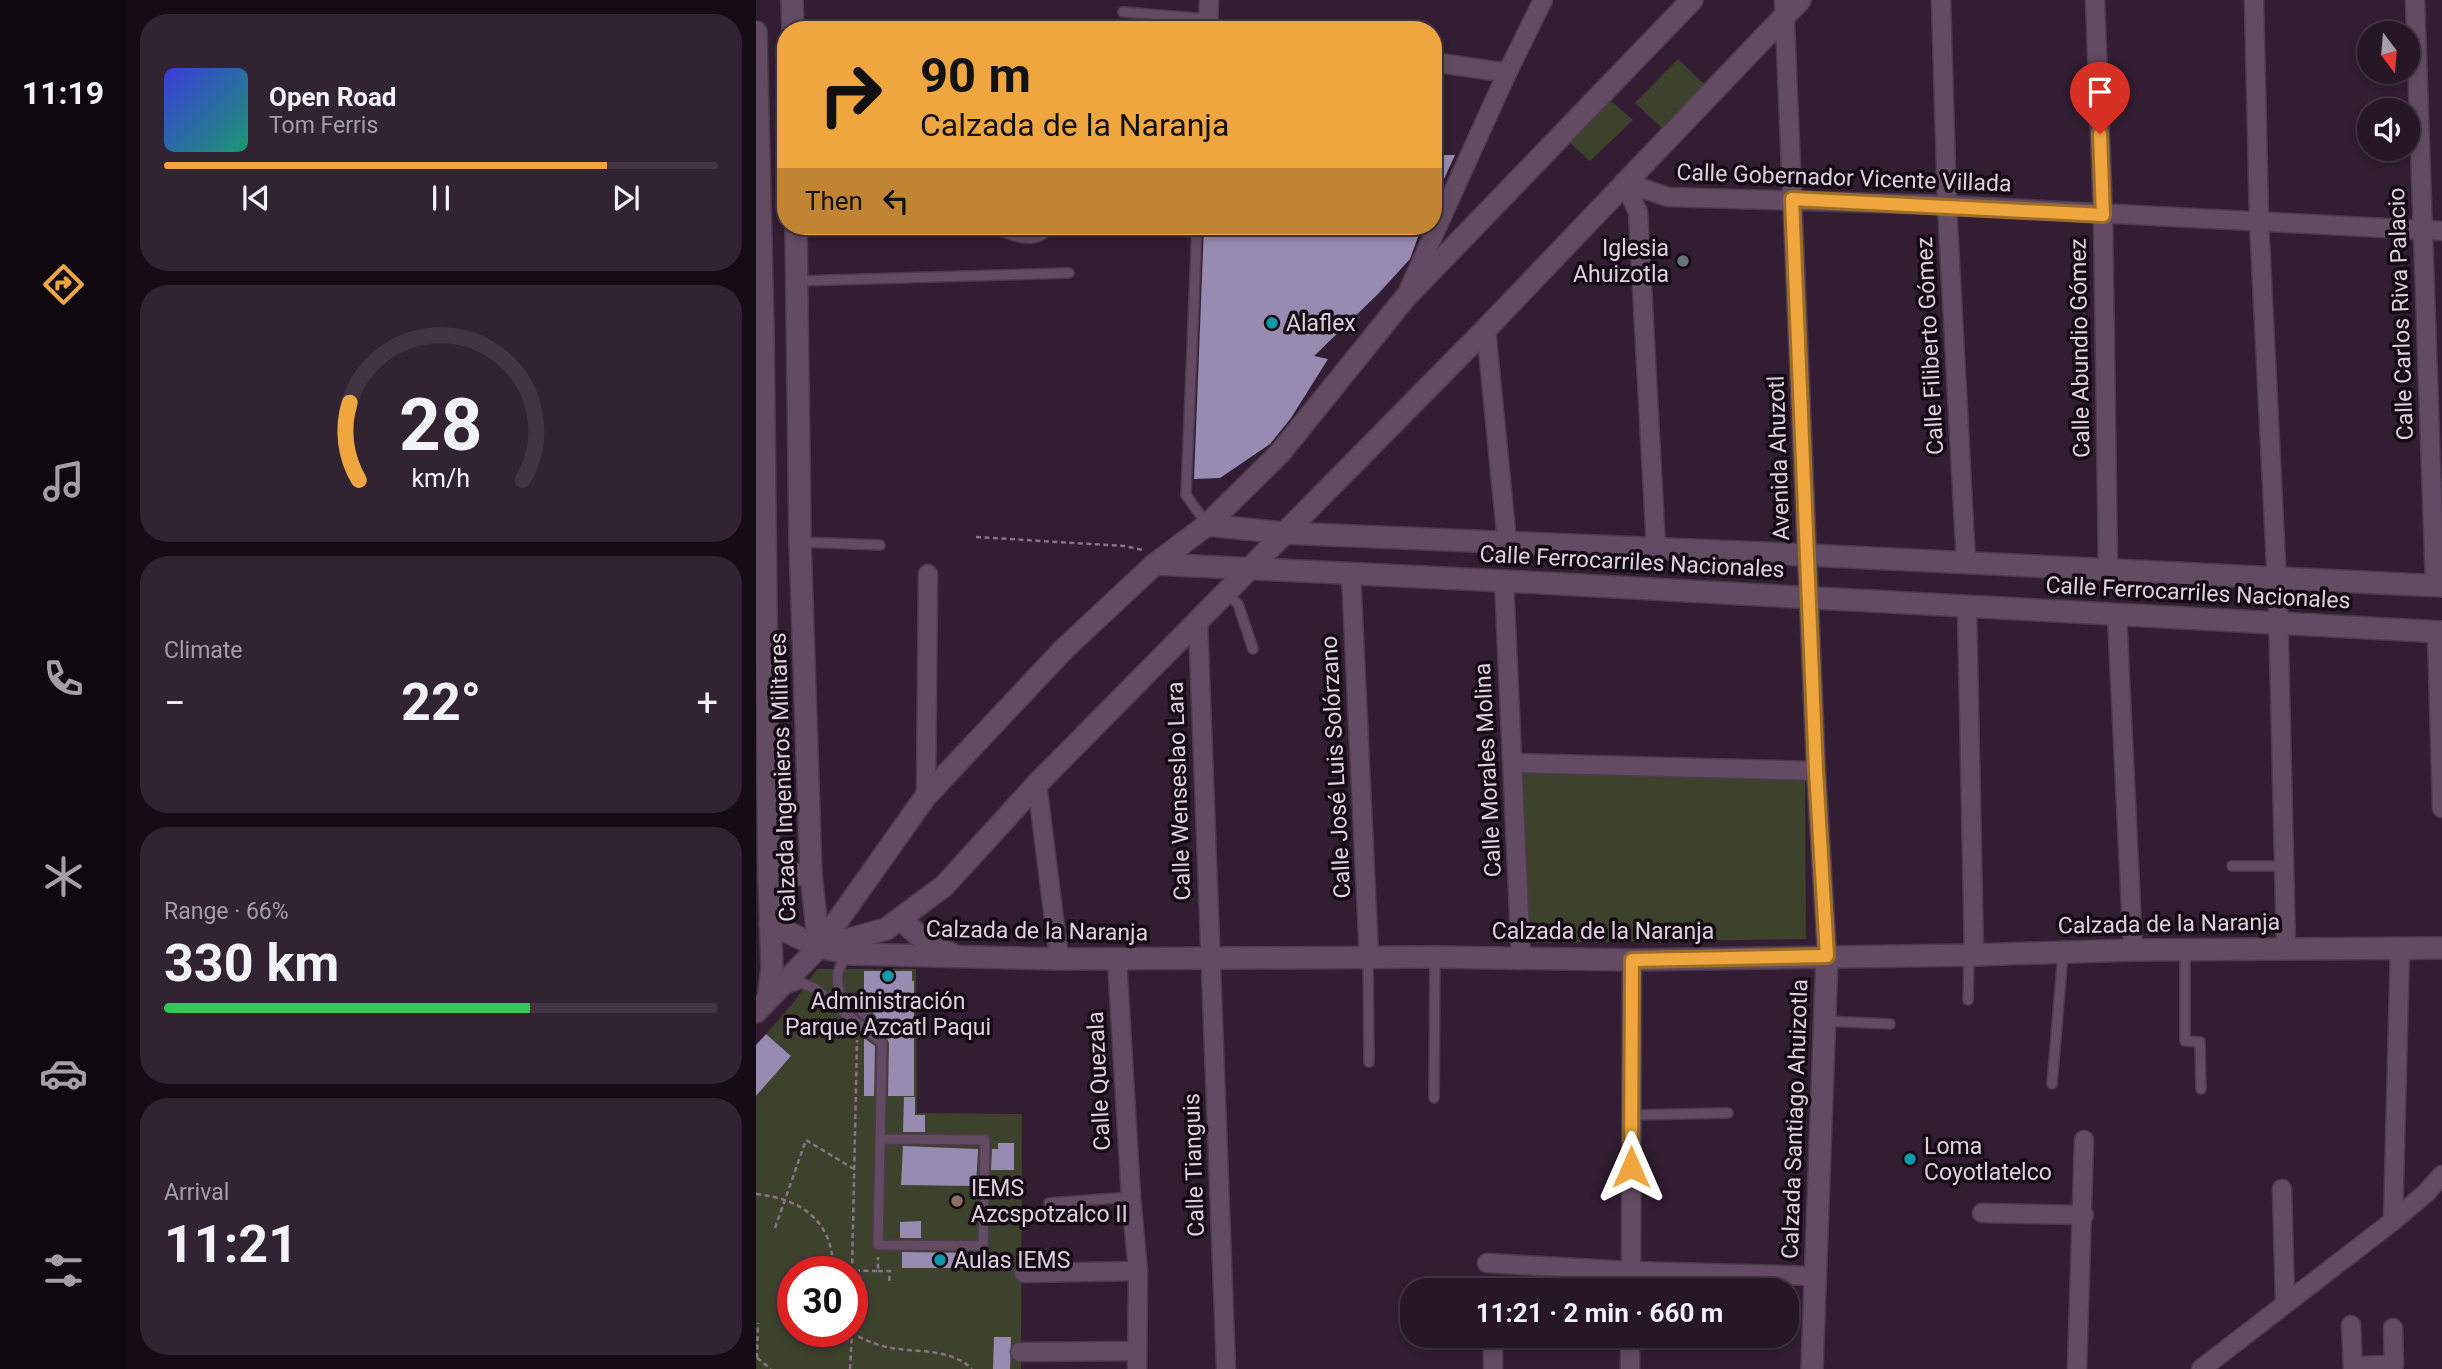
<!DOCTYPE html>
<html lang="en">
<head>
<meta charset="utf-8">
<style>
  :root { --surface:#261626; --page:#322332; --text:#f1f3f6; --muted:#a49fa7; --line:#423543; --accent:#f0a63f }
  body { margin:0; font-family:Roboto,sans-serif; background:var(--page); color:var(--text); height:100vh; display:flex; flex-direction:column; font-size:26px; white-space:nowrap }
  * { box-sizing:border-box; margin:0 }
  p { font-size:23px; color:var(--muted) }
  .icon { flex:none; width:38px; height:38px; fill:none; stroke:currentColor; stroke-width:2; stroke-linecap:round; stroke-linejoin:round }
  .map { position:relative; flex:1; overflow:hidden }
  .details { display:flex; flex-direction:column; gap:14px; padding:14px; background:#150c15; width:630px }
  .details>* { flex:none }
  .top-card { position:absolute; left:21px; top:21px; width:665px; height:214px; border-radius:28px; box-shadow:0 4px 10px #0003,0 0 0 2px var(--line); background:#f0a63f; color:#111; overflow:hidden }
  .needle { width:46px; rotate:164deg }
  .buttons { position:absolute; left:1601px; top:21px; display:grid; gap:14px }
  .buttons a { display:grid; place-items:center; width:63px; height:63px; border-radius:50%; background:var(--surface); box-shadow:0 4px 10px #0003,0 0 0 2px var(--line); font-size:35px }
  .speed { position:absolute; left:21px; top:1256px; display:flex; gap:14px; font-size:35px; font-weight:700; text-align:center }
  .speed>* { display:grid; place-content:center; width:91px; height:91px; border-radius:50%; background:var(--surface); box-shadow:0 4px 10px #0003,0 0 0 2px var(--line); line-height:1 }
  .speed .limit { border:10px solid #d22; background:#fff; color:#111 }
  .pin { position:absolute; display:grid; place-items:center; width:60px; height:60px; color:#fff; margin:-72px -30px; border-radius:50% 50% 50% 0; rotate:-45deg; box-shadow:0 0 7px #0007 }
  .pin .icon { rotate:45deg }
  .me { position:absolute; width:77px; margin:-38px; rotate:0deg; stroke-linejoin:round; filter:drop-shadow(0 0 5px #0008) }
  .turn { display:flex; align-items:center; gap:24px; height:147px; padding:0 28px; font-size:32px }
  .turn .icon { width:91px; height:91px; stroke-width:2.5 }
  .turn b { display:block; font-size:49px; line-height:60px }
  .then { display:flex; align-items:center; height:66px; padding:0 28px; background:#0003; gap:14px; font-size:26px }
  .big { font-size:52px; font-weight:700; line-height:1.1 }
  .details .widget { flex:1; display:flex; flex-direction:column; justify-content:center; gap:10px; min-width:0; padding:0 24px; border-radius:28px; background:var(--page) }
  .details .dial { align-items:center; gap:0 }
  .dial svg { height:182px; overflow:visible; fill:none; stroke:var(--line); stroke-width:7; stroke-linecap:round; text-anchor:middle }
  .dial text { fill:var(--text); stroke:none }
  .song { display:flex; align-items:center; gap:21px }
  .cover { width:84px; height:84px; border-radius:10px; background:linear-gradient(135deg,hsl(240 70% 55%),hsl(160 70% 35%)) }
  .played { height:7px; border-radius:4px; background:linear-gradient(90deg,var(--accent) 80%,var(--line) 80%) }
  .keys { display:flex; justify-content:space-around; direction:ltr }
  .heat { display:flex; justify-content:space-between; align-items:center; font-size:38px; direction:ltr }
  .charge { height:10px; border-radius:5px; background:linear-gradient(90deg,#34c759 66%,var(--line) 0) }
  .trip { position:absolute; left:644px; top:1278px; width:399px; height:70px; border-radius:28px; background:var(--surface); box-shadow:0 4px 10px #0003,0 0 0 2px var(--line); font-weight:700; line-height:70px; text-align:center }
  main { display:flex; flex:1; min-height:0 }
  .tab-bar { display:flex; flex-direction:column; width:126px; justify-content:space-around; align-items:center; background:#0f090f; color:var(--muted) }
  .tab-bar .icon { width:49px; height:49px }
  .tab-bar .current { color:var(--accent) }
  .tab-bar b { font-size:32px; color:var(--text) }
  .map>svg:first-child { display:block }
  .green { fill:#3d422c; fill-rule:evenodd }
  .building { fill:#978bb1 }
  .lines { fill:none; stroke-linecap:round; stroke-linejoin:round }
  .lane-casing { stroke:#4c3b4c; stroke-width:12 }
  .street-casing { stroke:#4c3b4c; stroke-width:21 }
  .secondary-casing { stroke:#4c3b4c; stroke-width:24 }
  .path { stroke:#867485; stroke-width:2.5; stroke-dasharray:5 3.5; stroke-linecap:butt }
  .lane { stroke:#634c63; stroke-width:9 }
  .street { stroke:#634c63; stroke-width:18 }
  .secondary { stroke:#634c63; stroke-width:21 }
  .route-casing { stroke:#9c6c29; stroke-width:18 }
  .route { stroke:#f0a63f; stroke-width:12 }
  .worship-dot { fill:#6b7280; stroke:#140b14; stroke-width:2.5 }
  .culture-dot { fill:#0f9aa8; stroke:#140b14; stroke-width:2.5 }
  .education-dot { fill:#8d6e63; stroke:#140b14; stroke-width:2.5 }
  .labels { text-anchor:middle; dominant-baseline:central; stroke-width:7; stroke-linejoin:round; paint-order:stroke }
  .street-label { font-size:23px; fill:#ded0dd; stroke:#140b14 }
  .poi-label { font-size:23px; fill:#ded0dd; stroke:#140b14; text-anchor:start }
</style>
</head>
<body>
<main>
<nav class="tab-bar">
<b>11:19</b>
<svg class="icon current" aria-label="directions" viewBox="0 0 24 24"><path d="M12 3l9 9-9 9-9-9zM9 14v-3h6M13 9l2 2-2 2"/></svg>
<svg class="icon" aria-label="music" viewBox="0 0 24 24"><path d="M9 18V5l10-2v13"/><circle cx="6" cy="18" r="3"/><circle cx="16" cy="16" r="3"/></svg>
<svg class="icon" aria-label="phone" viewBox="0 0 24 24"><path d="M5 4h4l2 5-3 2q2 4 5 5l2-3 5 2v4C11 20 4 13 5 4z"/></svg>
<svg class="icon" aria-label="climate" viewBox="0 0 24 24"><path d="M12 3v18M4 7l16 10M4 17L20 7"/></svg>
<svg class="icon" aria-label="car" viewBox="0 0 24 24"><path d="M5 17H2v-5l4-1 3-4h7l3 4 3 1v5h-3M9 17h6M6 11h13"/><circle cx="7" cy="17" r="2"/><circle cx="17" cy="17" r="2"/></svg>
<svg class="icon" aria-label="filters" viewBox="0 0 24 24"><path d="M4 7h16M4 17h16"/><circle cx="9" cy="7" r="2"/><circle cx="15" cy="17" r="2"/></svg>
</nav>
<section class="details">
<div class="widget">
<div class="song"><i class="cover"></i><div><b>Open Road</b><p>Tom Ferris</p></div></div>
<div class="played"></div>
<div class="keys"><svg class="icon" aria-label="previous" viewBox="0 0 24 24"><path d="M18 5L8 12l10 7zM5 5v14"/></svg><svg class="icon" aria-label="pause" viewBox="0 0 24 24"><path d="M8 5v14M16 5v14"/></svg><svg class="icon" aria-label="next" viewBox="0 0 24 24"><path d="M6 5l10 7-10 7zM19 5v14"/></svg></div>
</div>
<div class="widget dial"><svg viewBox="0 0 100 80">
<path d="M14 69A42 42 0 1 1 86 69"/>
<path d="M14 69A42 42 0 0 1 10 35" stroke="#f0a63f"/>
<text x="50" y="56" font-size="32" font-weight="700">28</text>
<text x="50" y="72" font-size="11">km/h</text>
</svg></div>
<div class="widget"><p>Climate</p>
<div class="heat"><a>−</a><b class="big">22°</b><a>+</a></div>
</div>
<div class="widget"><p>Range · 66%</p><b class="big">330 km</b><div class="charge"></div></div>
<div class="widget"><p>Arrival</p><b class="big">11:21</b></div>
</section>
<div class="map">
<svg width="1686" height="1369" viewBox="0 0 1686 1369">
  <rect width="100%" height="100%" fill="#321d32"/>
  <g class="green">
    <polygon points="922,59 948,84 906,128 879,103"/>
    <polygon points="854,100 877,120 834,161 811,140"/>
    <polygon points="764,771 1049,781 1050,939 773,943"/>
    <path d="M61,969H160L161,1113L266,1114L265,1369H0V1096L35,1056L10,1034L38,1002ZM37,1272H96V1332H37Z"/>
  </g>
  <g class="building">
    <polygon points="677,155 699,155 677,203"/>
    <polygon points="448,226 478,226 515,229 515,231 566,233 567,226 666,226 654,259 622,294 558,356 572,359 535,418 514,444 464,478 438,479"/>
    <polygon points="108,971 156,971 156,981 158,981 158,1096 132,1096 133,1043 119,1015 108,1005"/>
    <polygon points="10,1034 35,1056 0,1096 0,1045"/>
    <polygon points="108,1038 119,1046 118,1096 108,1096"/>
    <polygon points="148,1097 159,1097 159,1115 169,1115 169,1132 147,1132"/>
    <polygon points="242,1143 258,1143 258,1170 235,1170 236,1149 242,1149"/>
    <polygon points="147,1146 222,1149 220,1186 145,1185"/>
    <polygon points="165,1221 165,1238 144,1238 144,1222"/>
    <polygon points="146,1252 221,1253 221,1268 146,1268"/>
    <polygon points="238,1337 255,1337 254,1369 237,1369"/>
  </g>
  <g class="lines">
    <g class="lane-casing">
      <g id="lane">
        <polyline points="367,12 452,19"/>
        <path d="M230,226C250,232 281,250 294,226"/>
        <polyline points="441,226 430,495 450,523"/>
        <polyline points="41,281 313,273"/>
        <polyline points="45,542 124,545"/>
        <polyline points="470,593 482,604 497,649"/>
        <polyline points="1476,866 1528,866"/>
        <polyline points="1429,951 1429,1041 1444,1042 1445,1089"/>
        <path d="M94,954C81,966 79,977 84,993L113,1018L124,1038"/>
        <polyline points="612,958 613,1062"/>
        <polyline points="32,988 46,983 60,989 126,1043 122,1245 227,1246 229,1140 125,1139"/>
        <polyline points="1212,1000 1213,957"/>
        <polyline points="1070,1021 1134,1024"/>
        <polyline points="1296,1084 1307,954"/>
        <polyline points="678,1098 679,959"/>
        <polyline points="875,1115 972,1113"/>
        <polyline points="293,1203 375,1197"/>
      </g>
    </g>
    <g class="street-casing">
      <g id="street">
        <polyline points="1028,0 1060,771 1071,955"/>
        <polyline points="1185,0 1191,205 1210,563"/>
        <polyline points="1339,0 1347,215 1352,569"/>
        <polyline points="1498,0 1503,221 1522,604 1530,948"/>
        <polyline points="1659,0 1679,585"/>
        <polyline points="452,30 453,0"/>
        <polyline points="677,62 751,73"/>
        <polyline points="868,182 912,197 1191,205 1686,231"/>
        <polyline points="868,182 882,212 900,548"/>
        <polyline points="653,289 751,73 787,0"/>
        <polyline points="730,329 751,542"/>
        <polyline points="595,574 613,957"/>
        <polyline points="748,581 765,957"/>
        <polyline points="1211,608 1218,955"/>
        <polyline points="1361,615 1377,950"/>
        <polyline points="442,622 470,1369"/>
        <polyline points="1681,632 1686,808"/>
        <polyline points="757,763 1060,771"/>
        <polyline points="281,784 303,959"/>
        <polyline points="170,796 172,574"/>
        <polyline points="361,959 375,1197 382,1271 381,1369"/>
        <polyline points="1526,1189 1529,1303"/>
        <polyline points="1226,1213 1328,1215"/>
        <polyline points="1637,1221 1644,948"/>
        <polyline points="731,1263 875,1271 1060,1276"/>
        <polyline points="268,1273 382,1271"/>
        <polyline points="875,1290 876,960"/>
        <polyline points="1595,1325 1597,1369"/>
        <polyline points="737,1335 737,1369"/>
        <polyline points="874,1335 874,1369"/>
        <polyline points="264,1352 381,1351"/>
        <polyline points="1597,1366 1638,1365 1637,1328"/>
        <polyline points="1321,1369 1328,1140"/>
        <polyline points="1445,1369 1637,1221 1670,1193 1686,1175"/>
      </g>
    </g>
    <g class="secondary-casing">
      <g id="secondary">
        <polyline points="36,0 37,30"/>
        <polyline points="0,32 7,330 13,876 16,968 12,999"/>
        <polyline points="40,226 44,542 55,874 63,947"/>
        <polyline points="451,525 528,533 1052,555 1686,586"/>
        <polyline points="399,564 748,581 1686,632"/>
        <polyline points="13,876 55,874"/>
        <path d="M145,918C160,935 173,945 194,953"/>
        <polyline points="14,924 63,947 95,954 303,959 679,957 876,960 1218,955 1377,950 1686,948"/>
        <polyline points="68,946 130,929 188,886 281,784 730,329 1044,0"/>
        <polyline points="0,1012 63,947 170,796 308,649 399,564 451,525 524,453 649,298 936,0"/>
        <polyline points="1056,1369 1071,955"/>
      </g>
    </g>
    <g class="path">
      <polyline points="220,537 368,546 387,550"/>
      <path d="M0,1194C47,1199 78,1222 77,1272"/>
      <polyline points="19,1228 50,1140 98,1169"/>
      <polyline points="48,1270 122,1271 122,1257"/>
      <polyline points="122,1271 134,1271 133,1282"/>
      <polyline points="96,1272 101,1040"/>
      <polyline points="96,1309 108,1309"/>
      <path d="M95,1332C109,1341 125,1347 142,1349C166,1352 197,1350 216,1369"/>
      <polyline points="1,1358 2,1323"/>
      <polyline points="1,1358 15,1369"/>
      <polyline points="94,1369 96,1332"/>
    </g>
    <use href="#lane" class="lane"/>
    <use href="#street" class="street"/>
    <use href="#secondary" class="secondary"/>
  </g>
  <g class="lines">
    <g class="route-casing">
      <polyline id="route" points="875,1167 876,960 1071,956 1060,771 1036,199 1347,215 1344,134"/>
    </g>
    <use href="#route" class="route"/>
  </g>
  <circle class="worship-dot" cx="927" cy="261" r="7"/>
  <g class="culture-dot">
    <circle cx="516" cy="323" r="7"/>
    <circle cx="132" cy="976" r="7"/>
    <circle cx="1154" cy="1159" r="7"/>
    <circle cx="184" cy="1260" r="7"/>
  </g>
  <circle class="education-dot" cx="201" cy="1201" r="7"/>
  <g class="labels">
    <g class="street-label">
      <text transform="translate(1088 178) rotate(2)">Calle Gobernador Vicente Villada</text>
      <text transform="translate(1645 314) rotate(-92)">Calle Carlos Riva Palacio</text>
      <text transform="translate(1174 346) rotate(-93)">Calle Filiberto Gómez</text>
      <text transform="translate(1324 348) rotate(-91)">Calle Abundio Gómez</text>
      <text transform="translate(1023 458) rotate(-92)">Avenida Ahuzotl</text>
      <text transform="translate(876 562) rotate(3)">Calle Ferrocarriles Nacionales</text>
      <text transform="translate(1442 593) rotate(3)">Calle Ferrocarriles Nacionales</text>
      <text transform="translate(580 767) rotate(-93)">Calle José Luis Solórzano</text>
      <text transform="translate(732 770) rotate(-93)">Calle Morales Molina</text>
      <text transform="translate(27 777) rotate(-92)">Calzada Ingenieros Militares</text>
      <text transform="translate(423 791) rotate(-92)">Calle Wenseslao Lara</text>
      <text transform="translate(1413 924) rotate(-1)">Calzada de la Naranja</text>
      <text transform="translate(281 931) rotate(1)">Calzada de la Naranja</text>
      <text x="847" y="931">Calzada de la Naranja</text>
      <text transform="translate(343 1081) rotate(-93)">Calle Quezala</text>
      <text transform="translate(1039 1119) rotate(-88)">Calzada Santiago Ahuizotla</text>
      <text transform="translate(438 1165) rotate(-92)">Calle Tianguis</text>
    </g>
    <g class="poi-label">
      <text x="913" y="248" text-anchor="end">Iglesia<tspan x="913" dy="26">Ahuizotla</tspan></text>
      <text x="530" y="323">Alaflex</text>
      <text x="132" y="1001" text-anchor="middle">Administración<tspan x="132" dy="26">Parque Azcatl Paqui</tspan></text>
      <text x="1168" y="1146">Loma<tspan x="1168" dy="26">Coyotlatelco</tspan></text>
      <text x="215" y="1188">IEMS<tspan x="215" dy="26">Azcspotzalco II</tspan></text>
      <text x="198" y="1260">Aulas IEMS</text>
    </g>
  </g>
</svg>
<div class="buttons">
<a><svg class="needle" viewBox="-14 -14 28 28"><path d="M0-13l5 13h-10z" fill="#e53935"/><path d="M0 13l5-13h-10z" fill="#a49fa7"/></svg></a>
<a><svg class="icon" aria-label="sound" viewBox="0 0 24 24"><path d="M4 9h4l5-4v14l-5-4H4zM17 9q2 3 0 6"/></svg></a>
</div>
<div class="speed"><div class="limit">30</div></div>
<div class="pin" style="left:1344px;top:134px;background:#d93025"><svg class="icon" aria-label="arrive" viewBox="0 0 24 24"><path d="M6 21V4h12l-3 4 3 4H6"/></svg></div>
<svg class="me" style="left:875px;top:1167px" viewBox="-20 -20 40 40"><path d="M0-17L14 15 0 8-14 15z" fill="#f0a63f" stroke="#fff" stroke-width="4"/></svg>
<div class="trip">11:21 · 2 min · 660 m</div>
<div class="top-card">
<div class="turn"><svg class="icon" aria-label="right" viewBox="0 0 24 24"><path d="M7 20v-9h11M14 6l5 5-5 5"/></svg><div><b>90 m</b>Calzada de la Naranja</div></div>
<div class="then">Then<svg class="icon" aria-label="left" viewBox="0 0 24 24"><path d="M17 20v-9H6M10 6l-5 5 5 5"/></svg></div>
</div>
</div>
</main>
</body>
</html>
